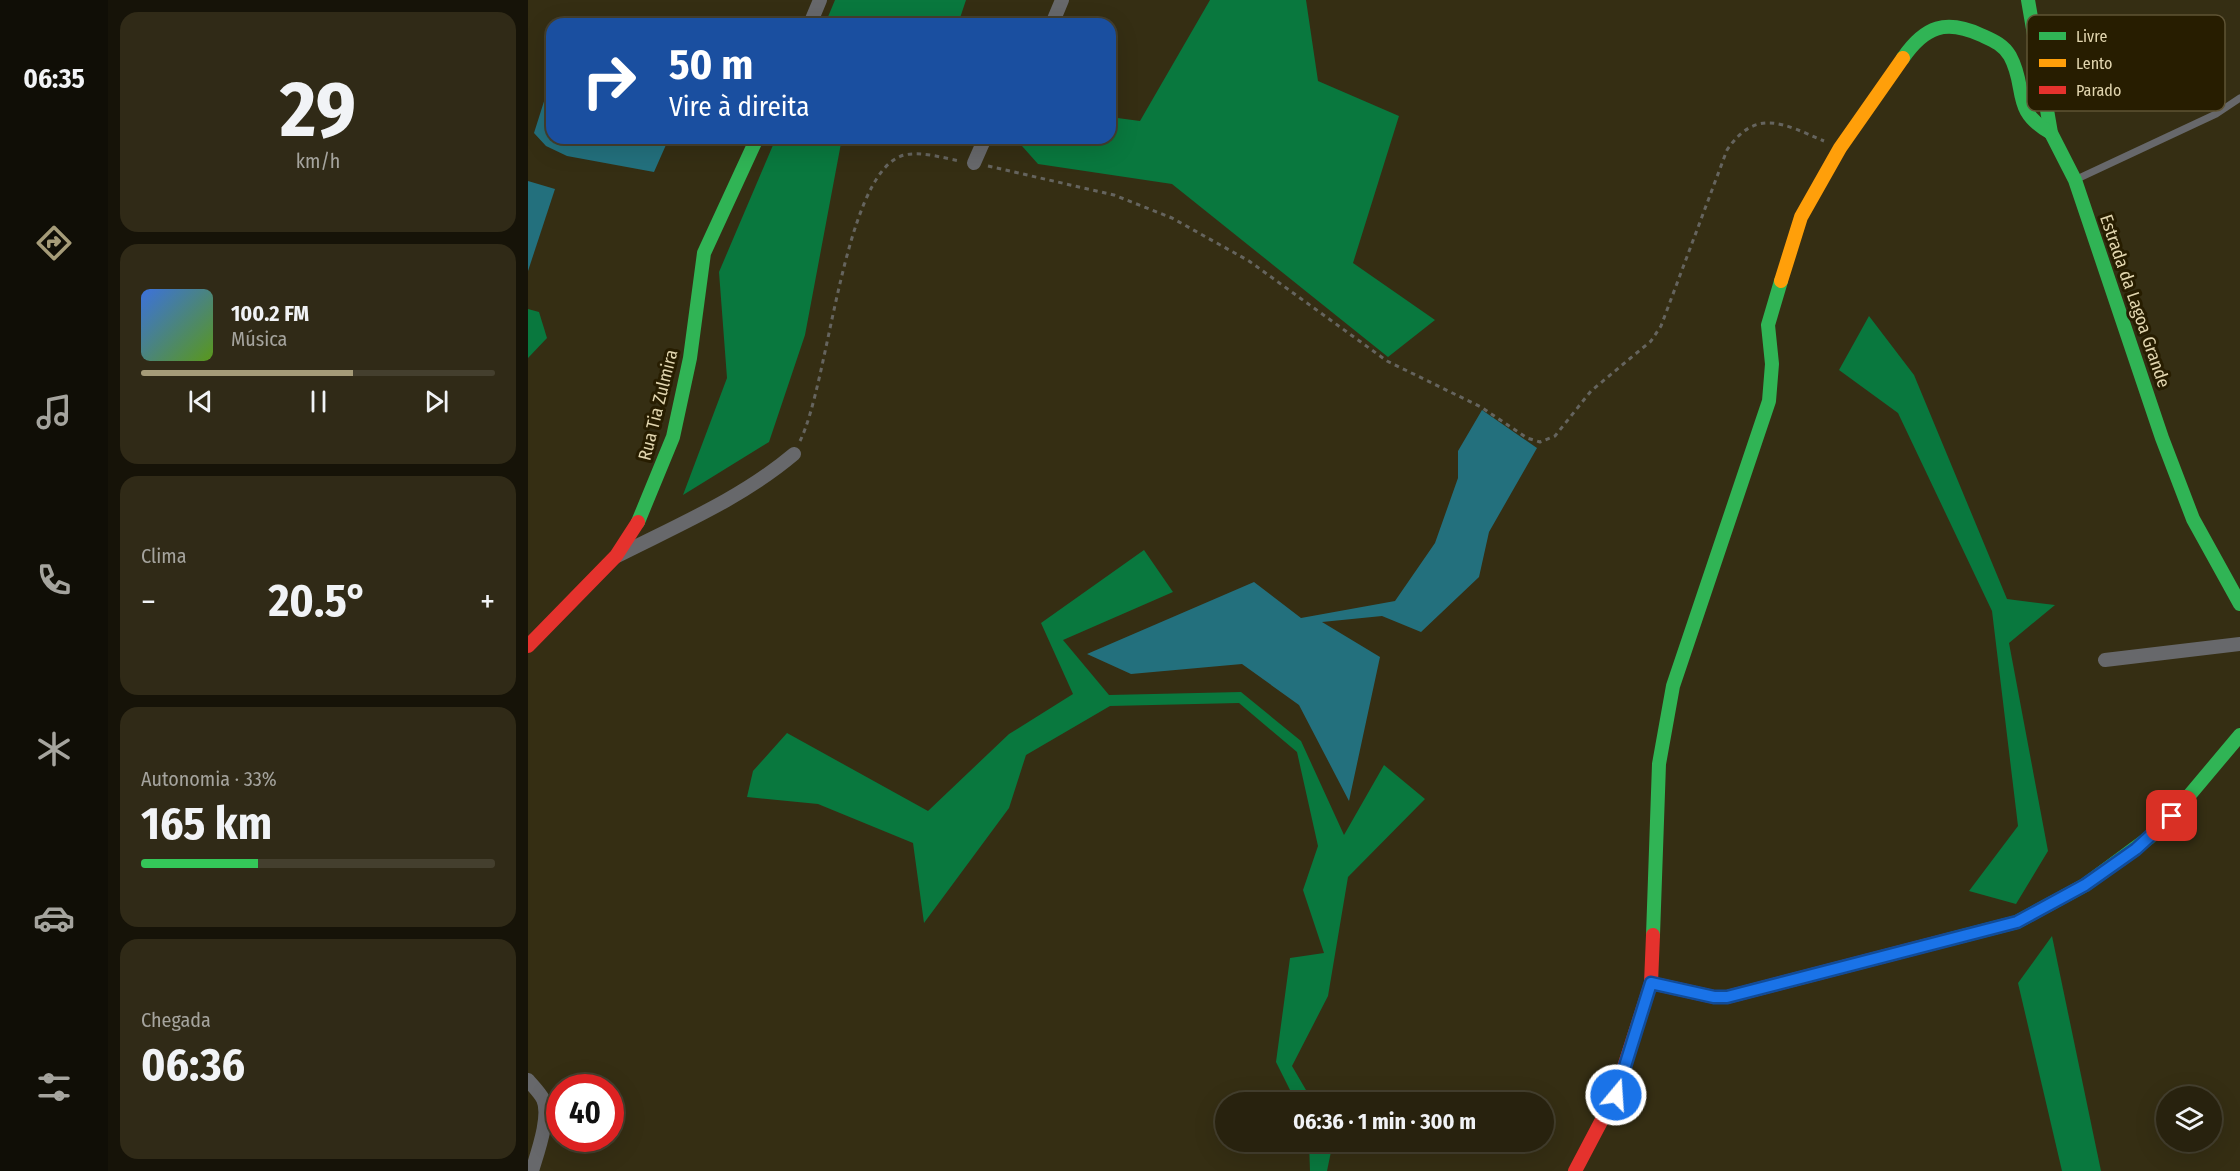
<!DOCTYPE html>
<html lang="pt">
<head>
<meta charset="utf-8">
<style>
  :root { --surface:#28220e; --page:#302a17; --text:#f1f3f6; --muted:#a5a49e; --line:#443f2e; --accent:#a59b78 }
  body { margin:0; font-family:"Fira Sans Condensed",sans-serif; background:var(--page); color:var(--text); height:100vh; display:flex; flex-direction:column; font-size:22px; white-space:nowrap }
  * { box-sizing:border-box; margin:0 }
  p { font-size:20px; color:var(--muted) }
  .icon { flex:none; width:33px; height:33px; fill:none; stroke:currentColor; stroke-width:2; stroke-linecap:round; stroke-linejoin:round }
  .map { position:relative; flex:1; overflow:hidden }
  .details { display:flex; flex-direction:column; gap:12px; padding:12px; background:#161308; width:420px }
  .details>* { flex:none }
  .hud { position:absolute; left:18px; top:18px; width:570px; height:126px; border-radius:18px; box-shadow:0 6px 24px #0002,0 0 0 2px var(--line); background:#1a4fa0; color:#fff; overflow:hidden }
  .fabs { position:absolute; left:1628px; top:1086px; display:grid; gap:12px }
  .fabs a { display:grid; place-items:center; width:66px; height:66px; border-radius:50%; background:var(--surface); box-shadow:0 6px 24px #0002,0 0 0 2px var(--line); font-size:30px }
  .speed { position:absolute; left:18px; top:1074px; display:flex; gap:12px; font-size:30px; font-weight:700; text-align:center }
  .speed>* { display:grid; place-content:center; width:78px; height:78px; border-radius:50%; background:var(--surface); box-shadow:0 6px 24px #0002,0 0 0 2px var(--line); line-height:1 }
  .speed .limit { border:9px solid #d22; background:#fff; color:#111 }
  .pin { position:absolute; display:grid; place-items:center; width:51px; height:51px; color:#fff; margin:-26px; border-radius:12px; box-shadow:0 3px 9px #0006 }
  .me { position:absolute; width:66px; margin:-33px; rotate:18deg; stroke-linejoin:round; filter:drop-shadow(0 0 4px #0008) }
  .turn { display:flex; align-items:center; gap:21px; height:126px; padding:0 24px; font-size:27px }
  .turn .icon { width:78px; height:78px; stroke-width:2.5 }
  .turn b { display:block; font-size:42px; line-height:51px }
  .big { font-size:45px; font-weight:700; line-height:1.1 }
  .details .card { flex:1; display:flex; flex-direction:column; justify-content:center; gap:9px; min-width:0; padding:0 21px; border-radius:18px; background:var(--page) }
  .details .dial { align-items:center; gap:0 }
  .dial b { font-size:78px; line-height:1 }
  .song { display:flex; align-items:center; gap:18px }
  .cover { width:72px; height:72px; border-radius:9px; background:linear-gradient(135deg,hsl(220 70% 55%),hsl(90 70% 35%)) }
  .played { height:6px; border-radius:3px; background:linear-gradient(90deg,var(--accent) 60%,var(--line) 60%) }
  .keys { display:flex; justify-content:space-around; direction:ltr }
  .heat { display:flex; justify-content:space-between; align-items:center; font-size:33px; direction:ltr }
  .charge { height:9px; border-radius:4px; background:linear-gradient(90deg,#34c759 33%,var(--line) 0) }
  .trip { position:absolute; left:687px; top:1092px; width:339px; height:60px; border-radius:30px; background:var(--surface); box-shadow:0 6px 24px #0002,0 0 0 2px var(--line); font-weight:700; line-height:60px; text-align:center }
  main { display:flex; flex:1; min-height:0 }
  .dock { display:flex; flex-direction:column; width:108px; justify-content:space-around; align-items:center; background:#100e06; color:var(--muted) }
  .dock .icon { width:42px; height:42px }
  .dock .on { color:var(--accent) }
  .dock b { font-size:27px; color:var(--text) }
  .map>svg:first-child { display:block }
  .forest { fill:#09783e }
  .water { fill:#23707d }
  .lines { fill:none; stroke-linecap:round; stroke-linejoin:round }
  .path { stroke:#65645e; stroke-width:3; stroke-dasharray:4.5 4.5; stroke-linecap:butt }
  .lane { stroke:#67686b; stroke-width:7 }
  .street { stroke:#67686b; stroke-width:14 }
  .fast { stroke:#30b455; stroke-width:14 }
  .slow { stroke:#ff9f0a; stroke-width:14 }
  .jam { stroke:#e5322d; stroke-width:14 }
  .route-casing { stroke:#114b97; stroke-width:15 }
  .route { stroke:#1a73e8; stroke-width:10 }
  .labels { text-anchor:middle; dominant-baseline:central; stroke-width:6; stroke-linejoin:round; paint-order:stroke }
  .street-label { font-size:18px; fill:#e2d6af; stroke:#271d00 }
  .key { fill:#271d00; stroke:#5f5435; stroke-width:1.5 }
  .key-label { font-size:16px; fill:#e2d6af }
</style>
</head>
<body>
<main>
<nav class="dock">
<b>06:35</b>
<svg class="icon on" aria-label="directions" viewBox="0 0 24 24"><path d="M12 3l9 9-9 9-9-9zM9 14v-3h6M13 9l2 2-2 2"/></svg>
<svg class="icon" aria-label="music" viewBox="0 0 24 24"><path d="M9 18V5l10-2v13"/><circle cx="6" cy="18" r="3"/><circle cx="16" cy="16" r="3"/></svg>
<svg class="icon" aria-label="phone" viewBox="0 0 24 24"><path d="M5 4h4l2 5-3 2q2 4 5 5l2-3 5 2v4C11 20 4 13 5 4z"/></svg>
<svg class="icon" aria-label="climate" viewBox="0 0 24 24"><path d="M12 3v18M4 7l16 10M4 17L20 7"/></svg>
<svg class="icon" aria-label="car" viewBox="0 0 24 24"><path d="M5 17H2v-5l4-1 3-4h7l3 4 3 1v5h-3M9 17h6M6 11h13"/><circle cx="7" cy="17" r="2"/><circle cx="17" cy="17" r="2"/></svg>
<svg class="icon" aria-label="filters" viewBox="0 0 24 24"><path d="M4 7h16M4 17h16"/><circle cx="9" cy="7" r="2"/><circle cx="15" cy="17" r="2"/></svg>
</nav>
<section class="details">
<div class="card dial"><b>29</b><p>km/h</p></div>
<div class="card">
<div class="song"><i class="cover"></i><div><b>100.2 FM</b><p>Música</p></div></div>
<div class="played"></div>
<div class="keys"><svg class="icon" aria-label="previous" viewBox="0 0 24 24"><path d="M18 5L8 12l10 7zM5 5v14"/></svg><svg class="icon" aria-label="pause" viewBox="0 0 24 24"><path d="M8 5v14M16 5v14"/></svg><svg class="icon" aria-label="next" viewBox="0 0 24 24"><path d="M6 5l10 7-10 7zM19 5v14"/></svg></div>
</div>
<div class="card"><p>Clima</p>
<div class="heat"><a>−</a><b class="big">20.5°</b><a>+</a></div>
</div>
<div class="card"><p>Autonomia · 33%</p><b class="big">165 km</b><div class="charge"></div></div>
<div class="card"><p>Chegada</p><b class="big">06:36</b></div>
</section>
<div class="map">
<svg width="1712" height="1171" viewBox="0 0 1712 1171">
  <rect width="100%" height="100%" fill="#352e13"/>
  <g class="forest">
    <polygon points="307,0 438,0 430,24 297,24"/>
    <polygon points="682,0 778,0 790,81 871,116 825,263 907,320 860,357 644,184 510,164 487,138 582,138 582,117 612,121"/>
    <polygon points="248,138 314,138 277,335 241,442 155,495 199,378 191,272"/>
    <polygon points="0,309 11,312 19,338 0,358"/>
    <polygon points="1341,316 1386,375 1479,599 1527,605 1481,643 1520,851 1488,904 1441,891 1490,826 1464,611 1370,413 1311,370"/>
    <polygon points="616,550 645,592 535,640 581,695 713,692 773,741 816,835 856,765 897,799 820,877 800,996 764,1066 785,1102 768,1102 748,1062 762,958 796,953 775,890 790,846 769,752 711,703 582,706 498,755 481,808 396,923 385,843 290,804 219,797 225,771 259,733 400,811 481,734 545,694 513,623"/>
    <polygon points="1524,936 1573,1171 1534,1171 1490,983"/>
    <polygon points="781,1142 805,1142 799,1171 782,1171"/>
  </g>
  <g class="water">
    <polygon points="24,76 24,138 141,138 126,172 39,156 18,146 6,133"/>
    <polygon points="0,181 27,189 0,271"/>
    <polygon points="954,410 1009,448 961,532 951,577 893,632 854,616 794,622 852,657 821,801 771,705 714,664 603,674 559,654 726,582 773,618 867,601 907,543 930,478 930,451"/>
  </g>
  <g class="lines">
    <g class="path">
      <path d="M460,166L586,195L644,218L721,261L859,361L953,407L999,438L1012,442L1027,436L1063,391L1123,341L1133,326L1199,150C1228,107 1256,124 1296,141"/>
      <path d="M272,441C301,383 315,178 373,156C390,150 415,158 432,161"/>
    </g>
    <polyline class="lane" points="1549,179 1688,114 1712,98"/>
    <g class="street">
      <polyline points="282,24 292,0"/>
      <polyline points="524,24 534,0"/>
      <polyline points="446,163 457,138"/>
      <path d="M89,556C150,525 214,498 266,454"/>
      <polyline points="1577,660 1712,644"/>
      <path d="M0,1080C5,1086 12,1093 15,1099C23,1116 9,1154 4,1171"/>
    </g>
    <g class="fast">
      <polyline points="1500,0 1523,133 1547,180 1634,438 1665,519 1712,604"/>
      <path d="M1375,58C1397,26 1418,19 1453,35C1464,40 1475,44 1482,56C1500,89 1482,110 1523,133"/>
      <polyline points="110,522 145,437 162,358 176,253 229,138"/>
      <polyline points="1125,935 1131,764 1145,686 1241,401 1244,364 1240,325 1253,281"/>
      <polyline points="1419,940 1489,922 1557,885 1622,837 1644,816 1712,735"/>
    </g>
    <polyline class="slow" points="1253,281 1273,217 1312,148 1375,58"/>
    <g class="jam">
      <polyline points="0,646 88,556 110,522"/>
      <polyline points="1123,983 1186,997 1199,997 1419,940"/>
      <polyline points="1047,1171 1087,1095 1123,983 1125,935"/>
    </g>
  </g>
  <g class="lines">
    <g class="route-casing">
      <polyline id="route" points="1088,1095 1123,983 1186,997 1199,997 1489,922 1557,885 1608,849 1644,816"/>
    </g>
    <use href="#route" class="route"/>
  </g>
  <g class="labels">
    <g class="street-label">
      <text transform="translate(1607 301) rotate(71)">Estrada da Lagoa Grande</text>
      <text transform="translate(130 405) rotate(-76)">Rua Tia Zulmira</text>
    </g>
  </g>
  <rect x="1499" y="15" width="198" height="96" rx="9" class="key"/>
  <rect x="1511" y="32" width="27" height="8" fill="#30b455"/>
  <rect x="1511" y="59" width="27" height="8" fill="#ff9f0a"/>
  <rect x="1511" y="86" width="27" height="8" fill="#e5322d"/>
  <g class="key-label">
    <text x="1548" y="42">Livre</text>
    <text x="1548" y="69">Lento</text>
    <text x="1548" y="96">Parado</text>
  </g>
</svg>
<div class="fabs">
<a><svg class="icon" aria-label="layers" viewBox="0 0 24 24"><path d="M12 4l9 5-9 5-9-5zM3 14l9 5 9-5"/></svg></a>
</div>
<div class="speed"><div class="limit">40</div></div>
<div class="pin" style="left:1644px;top:816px;background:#d93025"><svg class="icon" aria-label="arrive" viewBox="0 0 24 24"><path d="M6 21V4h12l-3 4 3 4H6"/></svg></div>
<svg class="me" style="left:1088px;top:1095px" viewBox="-20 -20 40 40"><circle r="17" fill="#1a73e8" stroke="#fff" stroke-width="3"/><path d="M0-11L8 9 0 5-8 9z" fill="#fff"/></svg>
<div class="trip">06:36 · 1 min · 300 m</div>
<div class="hud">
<div class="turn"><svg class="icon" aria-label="right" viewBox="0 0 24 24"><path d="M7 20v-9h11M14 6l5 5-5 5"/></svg><div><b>50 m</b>Vire à direita</div></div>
</div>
</div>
</main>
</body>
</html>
